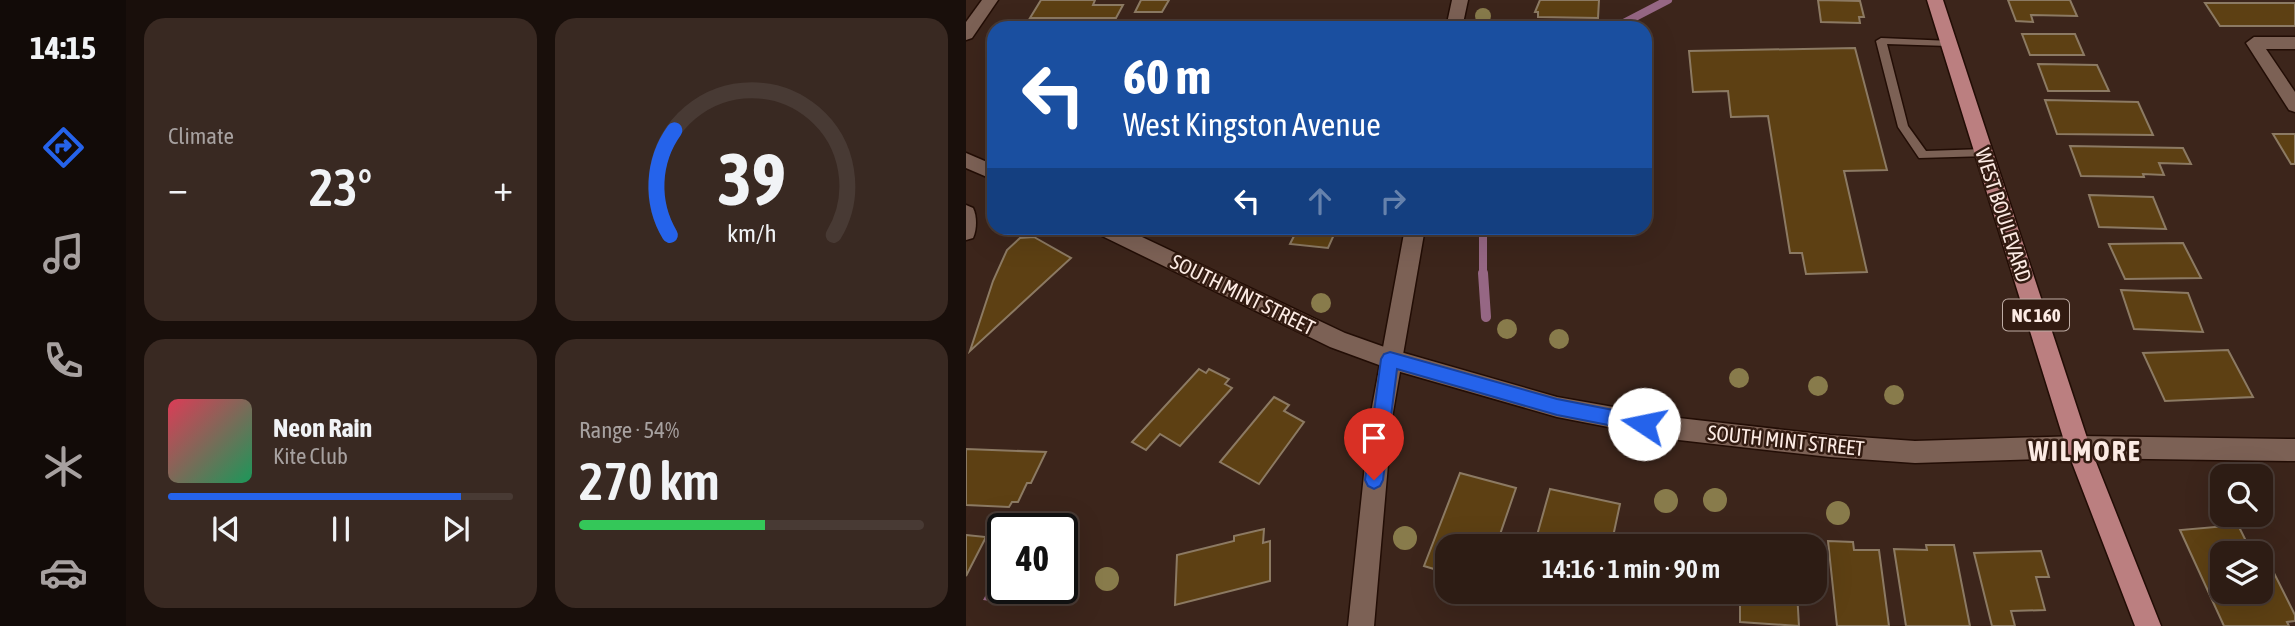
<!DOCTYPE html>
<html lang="en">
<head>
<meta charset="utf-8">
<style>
  :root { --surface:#2d1c14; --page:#392922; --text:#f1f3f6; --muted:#a7a1a0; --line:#483a34; --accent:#2563eb }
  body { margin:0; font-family:"Asap Condensed",sans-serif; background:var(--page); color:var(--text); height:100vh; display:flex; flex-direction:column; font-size:26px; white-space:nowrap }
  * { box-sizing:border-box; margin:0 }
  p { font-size:23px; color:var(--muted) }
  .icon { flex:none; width:38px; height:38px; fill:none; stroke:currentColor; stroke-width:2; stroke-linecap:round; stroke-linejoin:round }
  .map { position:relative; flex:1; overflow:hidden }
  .details { display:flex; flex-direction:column; gap:18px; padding:18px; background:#190f0b; width:840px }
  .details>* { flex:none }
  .top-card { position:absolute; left:21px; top:21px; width:665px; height:214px; border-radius:21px; box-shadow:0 7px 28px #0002,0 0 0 2px var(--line); background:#1a4fa0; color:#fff; overflow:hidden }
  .tools { position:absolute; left:1244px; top:464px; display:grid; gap:14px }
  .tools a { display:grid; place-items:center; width:63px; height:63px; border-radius:14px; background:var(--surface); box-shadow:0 7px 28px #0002,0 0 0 2px var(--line); font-size:35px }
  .speed { position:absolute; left:21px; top:513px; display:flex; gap:14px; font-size:35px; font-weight:700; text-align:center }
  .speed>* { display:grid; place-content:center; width:91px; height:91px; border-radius:50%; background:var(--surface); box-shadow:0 7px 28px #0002,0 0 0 2px var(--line); line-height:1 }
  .speed .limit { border:4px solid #111; border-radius:10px; background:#fff; color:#111 }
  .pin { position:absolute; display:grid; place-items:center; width:60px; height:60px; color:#fff; margin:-72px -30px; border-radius:50% 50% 50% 0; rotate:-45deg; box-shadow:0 0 7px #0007 }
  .pin .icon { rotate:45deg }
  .me { position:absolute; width:77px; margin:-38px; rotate:281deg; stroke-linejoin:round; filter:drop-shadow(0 0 5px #0008) }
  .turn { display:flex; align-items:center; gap:24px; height:147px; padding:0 21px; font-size:32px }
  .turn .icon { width:91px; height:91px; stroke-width:2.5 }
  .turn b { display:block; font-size:49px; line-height:60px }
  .lanes { display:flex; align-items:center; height:66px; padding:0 21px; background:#0003; justify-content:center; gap:35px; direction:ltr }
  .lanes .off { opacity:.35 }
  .big { font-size:52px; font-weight:600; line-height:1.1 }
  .details .tile { flex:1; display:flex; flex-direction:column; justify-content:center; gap:10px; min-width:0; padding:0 24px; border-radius:21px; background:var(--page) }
  .details .dial { align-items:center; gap:0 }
  .dial svg { height:182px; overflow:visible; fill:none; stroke:var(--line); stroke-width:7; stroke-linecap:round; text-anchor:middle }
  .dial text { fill:var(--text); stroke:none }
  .song { display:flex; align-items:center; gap:21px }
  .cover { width:84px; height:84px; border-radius:10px; background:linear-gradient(135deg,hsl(350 70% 55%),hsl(150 70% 35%)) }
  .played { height:7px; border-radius:4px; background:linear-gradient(90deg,var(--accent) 85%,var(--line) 85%) }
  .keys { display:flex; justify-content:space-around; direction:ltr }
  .heat { display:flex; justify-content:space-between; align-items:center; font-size:38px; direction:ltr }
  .charge { height:10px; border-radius:5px; background:linear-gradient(90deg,#34c759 54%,var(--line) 0) }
  .details .tiles { flex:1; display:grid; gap:18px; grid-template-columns:repeat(2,1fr) }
  .trip { position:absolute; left:469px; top:534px; width:392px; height:70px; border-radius:21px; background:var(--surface); box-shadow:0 7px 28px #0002,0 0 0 2px var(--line); font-weight:600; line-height:70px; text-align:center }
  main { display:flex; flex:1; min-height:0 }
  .dock { display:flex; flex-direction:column; width:126px; justify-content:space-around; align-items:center; background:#120b08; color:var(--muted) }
  .dock .icon { width:49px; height:49px }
  .dock .on { color:var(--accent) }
  .dock b { font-size:32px; color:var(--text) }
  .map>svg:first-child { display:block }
  .water { fill:#966784 }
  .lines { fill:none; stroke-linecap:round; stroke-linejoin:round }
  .stream-far1 { stroke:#966784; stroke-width:8 }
  .stream { stroke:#966784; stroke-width:10 }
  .building { fill:#5d4013; stroke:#8c7a63; stroke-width:2 }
  .lane-casing { stroke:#220d05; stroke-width:3 }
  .street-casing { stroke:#220d05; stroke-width:3 }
  .secondary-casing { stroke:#220d05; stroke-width:3 }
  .primary-casing { stroke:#220d05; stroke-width:3 }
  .lane { fill:#7c6155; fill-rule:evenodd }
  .street { fill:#7c6155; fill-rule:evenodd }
  .secondary { fill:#7c6155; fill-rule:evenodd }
  .primary { fill:#bb7f80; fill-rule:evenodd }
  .tree { fill:#887b4b }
  .route { fill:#2563eb; stroke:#184099; stroke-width:2 }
  .labels { text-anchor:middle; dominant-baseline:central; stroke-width:5; stroke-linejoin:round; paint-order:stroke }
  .shield { fill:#321b11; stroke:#bfada5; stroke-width:2 }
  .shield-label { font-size:19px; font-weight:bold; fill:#fcebe4 }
  .street-label { font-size:21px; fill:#fcebe4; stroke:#321b11 }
  .district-label { font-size:28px; font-weight:bold; letter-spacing:2px; fill:#fcebe4; stroke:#321b11 }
</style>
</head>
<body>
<main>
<nav class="dock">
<b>14:15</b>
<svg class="icon on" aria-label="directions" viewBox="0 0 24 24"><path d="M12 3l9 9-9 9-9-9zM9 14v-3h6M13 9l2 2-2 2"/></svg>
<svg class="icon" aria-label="music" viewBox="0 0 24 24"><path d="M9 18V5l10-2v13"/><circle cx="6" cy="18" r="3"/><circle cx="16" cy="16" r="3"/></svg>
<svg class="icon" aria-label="phone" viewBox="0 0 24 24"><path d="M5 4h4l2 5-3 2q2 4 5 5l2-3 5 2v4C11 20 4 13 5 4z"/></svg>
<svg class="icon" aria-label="climate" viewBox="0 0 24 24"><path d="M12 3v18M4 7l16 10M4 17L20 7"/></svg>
<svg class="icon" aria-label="car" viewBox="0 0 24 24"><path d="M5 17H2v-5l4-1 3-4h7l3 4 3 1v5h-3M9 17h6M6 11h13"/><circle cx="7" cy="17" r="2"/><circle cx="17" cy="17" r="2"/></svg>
</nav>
<section class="details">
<div class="tiles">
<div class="tile"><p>Climate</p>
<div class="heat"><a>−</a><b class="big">23°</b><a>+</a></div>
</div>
<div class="tile dial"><svg viewBox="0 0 100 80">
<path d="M14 69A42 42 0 1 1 86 69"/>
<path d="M14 69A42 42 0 0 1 16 23" stroke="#2563eb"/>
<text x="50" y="56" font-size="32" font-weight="700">39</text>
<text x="50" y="72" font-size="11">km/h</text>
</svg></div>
<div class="tile">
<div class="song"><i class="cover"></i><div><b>Neon Rain</b><p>Kite Club</p></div></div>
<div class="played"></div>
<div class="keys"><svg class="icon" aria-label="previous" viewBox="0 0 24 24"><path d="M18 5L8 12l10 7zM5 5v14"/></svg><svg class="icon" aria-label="pause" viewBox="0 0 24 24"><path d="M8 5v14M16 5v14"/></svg><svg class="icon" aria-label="next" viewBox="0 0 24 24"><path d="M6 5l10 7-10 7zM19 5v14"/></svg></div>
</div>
<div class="tile"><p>Range · 54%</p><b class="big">270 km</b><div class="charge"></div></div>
</div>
</section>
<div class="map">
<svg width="1329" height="626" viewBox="0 0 1329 626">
  <rect width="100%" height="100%" fill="#3c251b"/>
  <polygon class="water" points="31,574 37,574 37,588 71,588 62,606 17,600"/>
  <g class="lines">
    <g class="stream-far1">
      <polyline points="648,28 702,0"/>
      <polyline points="517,228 517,274"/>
    </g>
    <polyline class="stream" points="517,273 520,317"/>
  </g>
  <g class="building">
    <polygon points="75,0 129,0 127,5 157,5 150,18 64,18"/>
    <polygon points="175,0 203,0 196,12 169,12"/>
    <polygon points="574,0 633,0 632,18 572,17 572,12 569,12"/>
    <polygon points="852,0 894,1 898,17 893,17 894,23 855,22"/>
    <polygon points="1042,0 1104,0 1111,16 1065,15 1067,22 1050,21"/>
    <polygon points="1239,3 1329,3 1329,26 1254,26"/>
    <polygon points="1056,34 1109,34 1118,55 1064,55"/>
    <polygon points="889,48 921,170 878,171 901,272 840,274 836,253 824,253 802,116 765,117 762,91 727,92 723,51"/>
    <polygon points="1072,64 1131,65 1143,91 1082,91"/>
    <polygon points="1079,100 1172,102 1187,135 1091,134"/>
    <polygon points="1307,134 1329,134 1329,164 1325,164"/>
    <polygon points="1104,146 1217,148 1225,164 1193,163 1198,175 1177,174 1178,177 1115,176"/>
    <polygon points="1123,195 1187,197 1200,229 1133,227"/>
    <polygon points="332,228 371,228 362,248 324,244"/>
    <polygon points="68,237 105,258 4,351 27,281 41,250 54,238"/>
    <polygon points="1217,243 1235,278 1159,279 1143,244"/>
    <polygon points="1155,290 1222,293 1237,332 1168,329"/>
    <polygon points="1262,350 1287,397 1199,401 1177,353"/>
    <polygon points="233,369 240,373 243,369 263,379 259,384 266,388 214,446 194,434 180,450 166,442"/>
    <polygon points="308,397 323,405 318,411 338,422 293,484 254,462"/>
    <polygon points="0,449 80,452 65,483 61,483 52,502 46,502 43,507 0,505"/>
    <polygon points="494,473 550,488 530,546 481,546 481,573 458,566"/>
    <polygon points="584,489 654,504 645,546 568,546"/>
    <polygon points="1272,525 1286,553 1256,553 1256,592 1295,592 1295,560 1301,559 1329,615 1329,621 1321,622 1323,626 1258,626 1214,530"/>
    <polygon points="298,529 297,543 304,541 304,581 209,605 211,555 268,541 268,536"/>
    <polygon points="0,535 20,537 0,576"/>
    <polygon points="862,541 887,542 888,550 913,550 923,626 871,626"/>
    <polygon points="960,545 988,545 1004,626 940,626 928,549 961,550"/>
    <polygon points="1075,551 1083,577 1070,577 1079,610 1045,611 1049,626 1026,626 1008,553"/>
    <polygon points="602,592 635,592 633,599"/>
    <polygon points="774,592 831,592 833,626 774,622"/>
  </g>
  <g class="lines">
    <g class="lane-casing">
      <polygon id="lane" points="915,38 985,41 985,45 982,46 921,44 942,126 960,151 1018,149 1022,150 1023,153 1022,156 953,158 932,127 910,41"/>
    </g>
    <g class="street-casing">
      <g id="street">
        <polygon points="16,0 32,0 6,38 0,40 0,22"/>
        <polygon points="486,0 502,0 496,28 480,28"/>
        <polygon points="1288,37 1329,37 1329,49 1300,49 1329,92 1329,112 1323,110 1280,43"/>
        <path d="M0,205L7,208C11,216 11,229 7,238L0,240Z"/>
        <polygon points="439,228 459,228 426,418 408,626 382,626 404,418"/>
        <polygon points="1112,436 1329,439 1329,461 1112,458 1104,455 1100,447 1104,439"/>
      </g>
    </g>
    <g class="secondary-casing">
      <g id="secondary">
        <polygon points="0,153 28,165 28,180 0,168"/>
        <polygon points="129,228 157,228 379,333 424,349 591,397 704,417 864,435 949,441 1112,436 1120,439 1124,447 1120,455 1112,458 949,463 864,457 704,439 591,417 424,369 364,347 132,234"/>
      </g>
    </g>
    <g class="primary-casing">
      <polygon id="primary" points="961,0 977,0 1124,447 1195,626 1169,626 1100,447"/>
    </g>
    <use href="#lane" class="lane"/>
    <use href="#street" class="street"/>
    <use href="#secondary" class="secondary"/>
    <use href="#primary" class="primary"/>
  </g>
  <g class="tree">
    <circle cx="517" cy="16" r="8"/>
    <circle cx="355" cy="303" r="10"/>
    <circle cx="541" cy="329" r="10"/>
    <circle cx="593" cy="339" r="10"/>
    <circle cx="773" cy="378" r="10"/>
    <circle cx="852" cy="386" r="10"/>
    <circle cx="928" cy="395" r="10"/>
    <circle cx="749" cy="500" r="12"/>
    <circle cx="700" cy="501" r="12"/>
    <circle cx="872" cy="513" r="12"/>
    <circle cx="439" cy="538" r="12"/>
    <circle cx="141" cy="579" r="12"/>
  </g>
  <polygon class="route" points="424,352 591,399 678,416 684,418 687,424 684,429 678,432 591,415 431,369 417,480 414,486 408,489 402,486 399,480 415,359 418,354"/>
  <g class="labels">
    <rect class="shield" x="1037" y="299.5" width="66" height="31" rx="5"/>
    <g class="shield-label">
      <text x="1070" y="315">NC 160</text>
    </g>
    <g class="street-label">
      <text transform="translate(1038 215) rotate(72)">WEST BOULEVARD</text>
      <text transform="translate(277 294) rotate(26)">SOUTH MINT STREET</text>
      <text transform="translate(820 440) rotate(6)">SOUTH MINT STREET</text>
    </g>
    <g class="district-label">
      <text x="1119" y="451">WILMORE</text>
    </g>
  </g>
</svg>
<div class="tools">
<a><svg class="icon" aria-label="search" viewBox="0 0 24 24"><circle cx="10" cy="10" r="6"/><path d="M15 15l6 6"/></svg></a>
<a><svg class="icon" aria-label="layers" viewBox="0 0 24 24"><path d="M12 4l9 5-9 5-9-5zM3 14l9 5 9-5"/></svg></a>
</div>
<div class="speed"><div class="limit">40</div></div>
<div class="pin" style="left:408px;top:480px;background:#d93025"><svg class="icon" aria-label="arrive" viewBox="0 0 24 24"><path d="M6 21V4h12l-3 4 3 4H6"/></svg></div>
<svg class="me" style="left:678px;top:424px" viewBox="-20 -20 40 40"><circle r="19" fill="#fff"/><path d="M0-13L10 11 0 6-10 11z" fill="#2563eb"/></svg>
<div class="trip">14:16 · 1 min · 90 m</div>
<div class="top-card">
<div class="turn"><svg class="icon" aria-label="left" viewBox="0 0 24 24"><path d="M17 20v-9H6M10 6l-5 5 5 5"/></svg><div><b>60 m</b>West Kingston Avenue</div></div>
<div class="lanes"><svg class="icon" aria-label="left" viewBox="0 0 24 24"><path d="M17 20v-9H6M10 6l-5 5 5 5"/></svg><svg class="icon off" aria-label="ahead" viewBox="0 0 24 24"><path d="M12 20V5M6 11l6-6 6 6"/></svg><svg class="icon off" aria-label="right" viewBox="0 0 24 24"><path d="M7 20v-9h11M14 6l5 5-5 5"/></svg></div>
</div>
</div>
</main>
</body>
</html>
